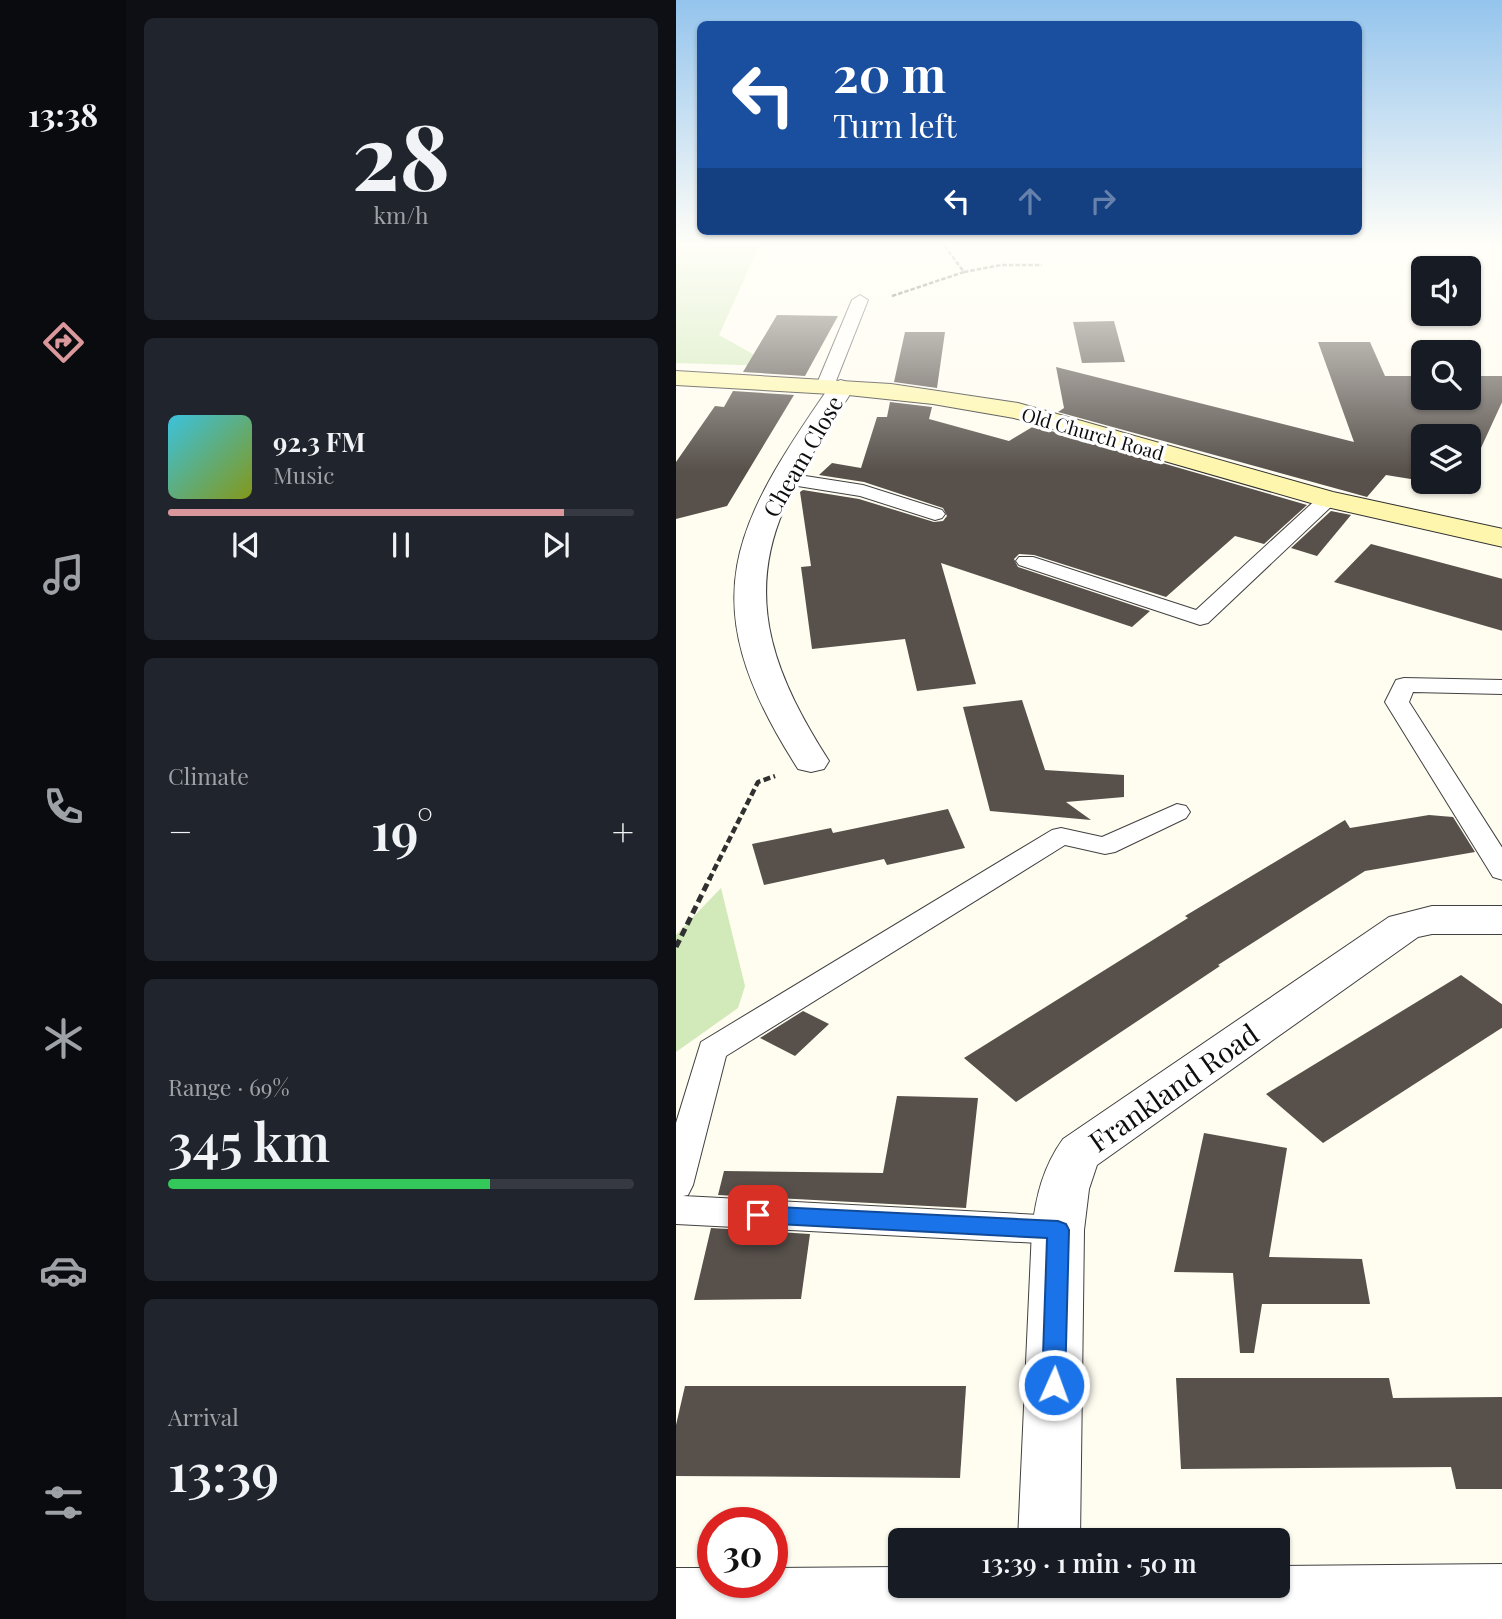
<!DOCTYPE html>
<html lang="en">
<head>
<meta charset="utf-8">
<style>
  :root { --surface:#171b24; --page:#20242c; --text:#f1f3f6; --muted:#9ea1a6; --line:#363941; --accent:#da989c }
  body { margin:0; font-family:"Playfair Display",serif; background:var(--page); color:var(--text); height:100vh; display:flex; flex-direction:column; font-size:26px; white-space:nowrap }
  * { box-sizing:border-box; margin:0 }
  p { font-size:23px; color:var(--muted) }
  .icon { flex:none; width:38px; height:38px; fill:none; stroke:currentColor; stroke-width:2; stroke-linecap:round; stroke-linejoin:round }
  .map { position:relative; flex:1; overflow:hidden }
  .panel { display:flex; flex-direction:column; gap:18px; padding:18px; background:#0d0f14; width:550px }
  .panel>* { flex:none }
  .banner { position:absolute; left:21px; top:21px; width:665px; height:214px; border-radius:10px; box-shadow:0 2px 5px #0004; background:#1a4fa0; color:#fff; overflow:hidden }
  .fabs { position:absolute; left:735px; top:256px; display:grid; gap:14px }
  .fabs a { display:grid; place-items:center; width:70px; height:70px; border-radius:10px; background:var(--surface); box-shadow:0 2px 5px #0004; font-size:35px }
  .speed { position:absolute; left:21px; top:1507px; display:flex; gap:14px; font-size:35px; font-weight:700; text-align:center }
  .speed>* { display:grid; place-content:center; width:91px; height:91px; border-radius:50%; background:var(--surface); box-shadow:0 2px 5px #0004; line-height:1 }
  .speed .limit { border:10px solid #d22; background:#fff; color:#111 }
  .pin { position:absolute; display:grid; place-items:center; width:60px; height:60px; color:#fff; margin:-30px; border-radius:14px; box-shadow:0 4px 10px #0006 }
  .me { position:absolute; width:77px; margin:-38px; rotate:2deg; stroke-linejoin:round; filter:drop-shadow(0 0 5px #0008) }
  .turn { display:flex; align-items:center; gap:24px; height:147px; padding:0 21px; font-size:32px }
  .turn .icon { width:91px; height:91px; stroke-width:2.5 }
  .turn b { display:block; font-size:49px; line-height:60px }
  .lanes { display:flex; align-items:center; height:66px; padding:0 21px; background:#0003; justify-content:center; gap:35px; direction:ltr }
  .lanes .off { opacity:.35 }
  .big { font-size:52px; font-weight:600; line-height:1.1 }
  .panel .widget { flex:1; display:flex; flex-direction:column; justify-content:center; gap:10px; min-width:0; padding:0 24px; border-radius:10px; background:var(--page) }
  .panel .dial { align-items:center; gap:0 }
  .dial b { font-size:91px; line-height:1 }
  .song { display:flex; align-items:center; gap:21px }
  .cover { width:84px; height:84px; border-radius:10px; background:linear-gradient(135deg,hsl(190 70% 55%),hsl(70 70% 35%)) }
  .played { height:7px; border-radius:4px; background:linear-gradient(90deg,var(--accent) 85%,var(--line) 85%) }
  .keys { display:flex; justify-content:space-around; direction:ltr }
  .heat { display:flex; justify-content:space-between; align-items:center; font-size:38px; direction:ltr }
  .charge { height:10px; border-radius:5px; background:linear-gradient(90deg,#34c759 69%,var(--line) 0) }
  .trip { position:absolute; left:212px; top:1528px; width:402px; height:70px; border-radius:10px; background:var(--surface); box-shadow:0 2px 5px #0004; font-weight:600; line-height:70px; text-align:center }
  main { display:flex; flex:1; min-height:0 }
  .dock { display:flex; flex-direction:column; width:126px; justify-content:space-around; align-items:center; background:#090b0e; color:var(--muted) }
  .dock .icon { width:49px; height:49px }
  .dock .selected { color:var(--accent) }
  .dock b { font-size:32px; color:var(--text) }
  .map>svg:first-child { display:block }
  .green { fill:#d2e9ba }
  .building { fill:#57504b }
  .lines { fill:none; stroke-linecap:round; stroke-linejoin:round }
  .service-casing { stroke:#414141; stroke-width:2 }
  .minor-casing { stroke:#414141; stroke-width:2 }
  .secondary-casing { stroke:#303030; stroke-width:2 }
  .path-far2 { stroke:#303030; stroke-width:2.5; stroke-dasharray:4.5 2; stroke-linecap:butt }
  .path-far1 { stroke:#303030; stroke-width:4.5; stroke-dasharray:7 3.5; stroke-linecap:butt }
  .path { stroke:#303030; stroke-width:5; stroke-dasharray:8 4.5; stroke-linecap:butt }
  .service { fill:#fff; fill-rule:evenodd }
  .minor { fill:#fff; fill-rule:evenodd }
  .secondary { fill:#fef6ac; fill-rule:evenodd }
  .route { fill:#1a73e8; stroke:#114b97; stroke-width:2 }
  .labels { text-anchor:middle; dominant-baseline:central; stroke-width:7; stroke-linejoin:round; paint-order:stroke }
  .far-street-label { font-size:19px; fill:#0e0e0e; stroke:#fff }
  .street-label { font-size:23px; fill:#0e0e0e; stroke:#fff }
  .near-street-label { font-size:28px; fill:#0e0e0e; stroke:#fff }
</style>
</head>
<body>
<main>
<nav class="dock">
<b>13:38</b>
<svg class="icon selected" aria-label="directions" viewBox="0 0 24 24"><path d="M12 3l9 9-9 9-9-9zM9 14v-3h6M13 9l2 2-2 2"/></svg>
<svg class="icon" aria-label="music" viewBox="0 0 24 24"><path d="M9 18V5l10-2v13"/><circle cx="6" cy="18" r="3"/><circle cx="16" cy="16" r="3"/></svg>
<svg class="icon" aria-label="phone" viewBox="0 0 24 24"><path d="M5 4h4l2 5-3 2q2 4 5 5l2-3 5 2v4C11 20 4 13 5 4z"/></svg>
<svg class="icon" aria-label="climate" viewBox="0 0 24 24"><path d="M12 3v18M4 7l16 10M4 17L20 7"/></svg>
<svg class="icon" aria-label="car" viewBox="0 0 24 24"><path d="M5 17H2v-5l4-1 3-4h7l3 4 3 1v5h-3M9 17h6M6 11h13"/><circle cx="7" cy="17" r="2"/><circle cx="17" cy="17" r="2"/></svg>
<svg class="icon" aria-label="filters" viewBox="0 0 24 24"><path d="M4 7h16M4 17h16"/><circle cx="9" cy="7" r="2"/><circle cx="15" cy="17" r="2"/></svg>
</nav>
<section class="panel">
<div class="widget dial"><b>28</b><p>km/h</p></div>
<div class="widget">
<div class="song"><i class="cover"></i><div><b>92.3 FM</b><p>Music</p></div></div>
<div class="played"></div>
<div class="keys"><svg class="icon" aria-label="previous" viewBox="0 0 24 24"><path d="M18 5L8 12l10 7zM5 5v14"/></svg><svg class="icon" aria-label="pause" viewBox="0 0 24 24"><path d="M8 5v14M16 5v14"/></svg><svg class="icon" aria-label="next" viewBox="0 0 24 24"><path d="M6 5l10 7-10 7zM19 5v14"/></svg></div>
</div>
<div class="widget"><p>Climate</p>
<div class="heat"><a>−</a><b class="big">19°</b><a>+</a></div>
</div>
<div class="widget"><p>Range · 69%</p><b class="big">345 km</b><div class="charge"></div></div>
<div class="widget"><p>Arrival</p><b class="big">13:39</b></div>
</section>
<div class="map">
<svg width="827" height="1619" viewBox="0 0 827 1619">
  <rect width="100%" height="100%" fill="#fffcf0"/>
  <g class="green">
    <polygon points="0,244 84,244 43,335 98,366 0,363"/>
    <polygon points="45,888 69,986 62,1008 0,1052 0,935"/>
  </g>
  <g class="building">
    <polygon points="101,315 162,316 129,376 67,372"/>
    <polygon points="438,321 449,362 406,363 397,322"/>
    <polygon points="229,332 269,332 261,388 218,382"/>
    <polygon points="642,342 694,342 709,376 747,376 747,397 793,397 793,376 827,376 827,400 793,474 793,436 747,436 747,481 710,475 691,497 382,412 388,408 380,367 678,442"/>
    <polygon points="57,391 118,395 51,506 0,519 0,462 39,406 48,407"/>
    <polygon points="214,402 256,407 253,419 333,441 358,426 631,505 588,544 559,536 490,597 358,555 343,554 338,559 342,567 474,611 456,627 265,563 300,684 241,691 229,639 136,649 125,567 135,566 124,492 127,490 183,499 258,522 267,521 271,516 267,508 188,482 143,475 156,463 185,468 201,417 211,417"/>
    <polygon points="655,511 675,515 641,556 615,548"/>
    <polygon points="695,544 827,579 827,631 658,582"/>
    <polygon points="346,700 369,770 448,775 448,797 390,802 415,820 314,811 287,707"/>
    <polygon points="272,809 289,848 211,865 208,859 88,885 76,844 155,828 157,833"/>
    <polygon points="753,815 777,817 799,852 689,871 542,965 544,966 340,1102 288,1058 512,918 509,916 669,820 674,828"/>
    <polygon points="785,975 827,1005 827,1027 647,1143 590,1094"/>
    <polygon points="127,1011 153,1024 119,1056 84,1038"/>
    <polygon points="221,1096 302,1098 290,1208 42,1195 48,1171 207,1173"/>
    <polygon points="528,1133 611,1148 593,1257 686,1259 694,1304 586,1304 578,1353 564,1353 557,1273 498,1272"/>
    <polygon points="35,1228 134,1234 125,1299 18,1300"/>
    <polygon points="500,1378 713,1378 717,1398 827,1397 827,1489 780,1489 775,1467 505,1469"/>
    <polygon points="9,1386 290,1386 284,1478 0,1476 0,1425"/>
  </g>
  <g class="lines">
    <g class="service-casing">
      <g id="service">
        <polygon points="184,295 192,300 158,386 155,390 143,390 140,386 176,300"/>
        <polygon points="110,473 187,485 266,510 269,514 266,518 259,520 184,496 103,483 100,479"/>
        <polygon points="652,493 662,499 659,503 532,623 524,625 343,565 340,561 343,557 357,557 520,610 645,495"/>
        <polygon points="728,678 827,680 827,694 737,692 733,702 827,849 827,880 817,877 709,702 720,680"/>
        <polygon points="501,804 510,806 514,812 510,818 439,852 429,854 389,845 50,1056 17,1185 12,1195 7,1196 382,1216 395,1220 400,1230 395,1240 382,1244 0,1224 0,1123 25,1042 376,830 385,828 426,837"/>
      </g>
    </g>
    <g class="minor-casing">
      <g id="minor">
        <path d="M165,380L174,383L178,388C153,428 126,466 108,509C67,603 102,681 153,761L148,769L135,772L122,769L117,761C16,600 56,527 156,383Z"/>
        <path d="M756,906H827V934H756L742,937L421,1165L413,1189L408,1230L404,1540H342L356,1230C360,1196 367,1167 387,1139L713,917Z"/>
        <polygon points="827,1564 827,1619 0,1619 0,1568 37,1568 37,1582 96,1582 96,1568 224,1567 224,1586 602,1586 602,1566"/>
      </g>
    </g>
    <g class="secondary-casing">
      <polygon id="secondary" points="0,371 215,384 342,403 657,492 827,529 827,547 642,505 338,418 257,404 172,395 0,385"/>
    </g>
    <g class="path-far2">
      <polyline points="288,272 325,265 366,265"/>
      <polyline points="216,296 288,272 267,244"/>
    </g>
    <polyline class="path-far1" points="33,880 82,782 99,776"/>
    <polyline class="path" points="0,947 34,878"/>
    <use href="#service" class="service"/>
    <use href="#minor" class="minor"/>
    <use href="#secondary" class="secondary"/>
  </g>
  <linearGradient id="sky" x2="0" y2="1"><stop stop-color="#94c4ed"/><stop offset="0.52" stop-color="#fffef8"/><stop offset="1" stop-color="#fffef8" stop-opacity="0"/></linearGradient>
  <rect width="827" height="471" fill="url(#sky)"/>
  <polygon class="route" points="82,1206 382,1221 390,1224 393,1230 389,1385 386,1392 378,1395 369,1392 366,1385 371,1238 82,1223 74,1221 71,1215 74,1209"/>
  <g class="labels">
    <g class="far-street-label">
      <text transform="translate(417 433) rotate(16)">Old Church Road</text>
    </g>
    <g class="street-label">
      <text transform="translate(126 456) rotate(-60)">Cheam Close</text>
    </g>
    <g class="near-street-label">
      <text transform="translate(497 1087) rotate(-35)">Frankland Road</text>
    </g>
  </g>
</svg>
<div class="fabs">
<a><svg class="icon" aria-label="sound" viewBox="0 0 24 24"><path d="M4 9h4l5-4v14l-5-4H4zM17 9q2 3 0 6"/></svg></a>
<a><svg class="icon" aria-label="search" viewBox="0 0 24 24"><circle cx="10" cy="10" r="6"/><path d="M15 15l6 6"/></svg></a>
<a><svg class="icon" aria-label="layers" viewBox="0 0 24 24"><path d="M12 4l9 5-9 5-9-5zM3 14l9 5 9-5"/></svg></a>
</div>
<div class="speed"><div class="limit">30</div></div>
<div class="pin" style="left:82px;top:1215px;background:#d93025"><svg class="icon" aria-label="arrive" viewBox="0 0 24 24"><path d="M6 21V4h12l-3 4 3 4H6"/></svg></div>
<svg class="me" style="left:378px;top:1385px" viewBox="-20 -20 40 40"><circle r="17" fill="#1a73e8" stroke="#fff" stroke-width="3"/><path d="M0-11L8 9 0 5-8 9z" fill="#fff"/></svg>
<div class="trip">13:39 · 1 min · 50 m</div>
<div class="banner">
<div class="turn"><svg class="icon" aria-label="left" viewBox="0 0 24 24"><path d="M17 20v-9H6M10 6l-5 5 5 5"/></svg><div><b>20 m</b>Turn left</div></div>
<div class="lanes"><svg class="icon" aria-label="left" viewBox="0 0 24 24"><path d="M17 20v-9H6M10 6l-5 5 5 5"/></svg><svg class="icon off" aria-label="ahead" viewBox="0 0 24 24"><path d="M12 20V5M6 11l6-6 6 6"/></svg><svg class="icon off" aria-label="right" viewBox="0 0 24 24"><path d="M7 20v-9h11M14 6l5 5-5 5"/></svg></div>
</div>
</div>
</main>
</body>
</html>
